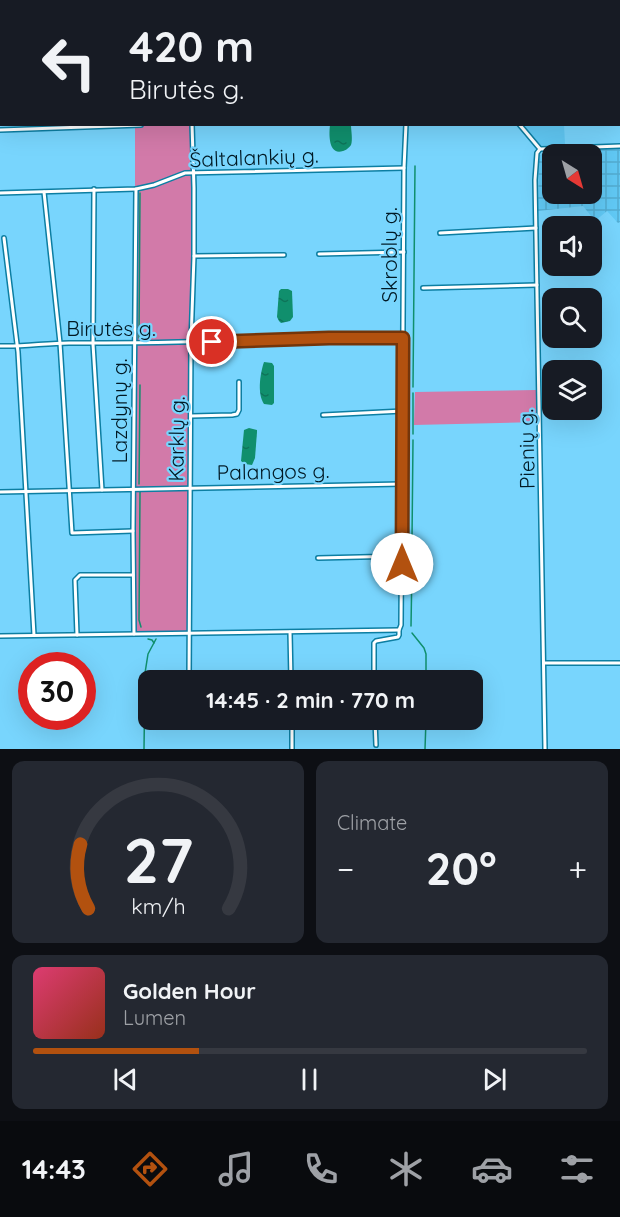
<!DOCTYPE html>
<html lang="en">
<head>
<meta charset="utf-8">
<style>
  :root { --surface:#171b24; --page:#242831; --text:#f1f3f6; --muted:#9ea1a6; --line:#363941; --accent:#b2510f }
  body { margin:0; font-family:Quicksand,sans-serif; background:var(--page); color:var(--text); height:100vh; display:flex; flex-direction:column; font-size:22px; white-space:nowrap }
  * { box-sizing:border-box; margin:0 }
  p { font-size:20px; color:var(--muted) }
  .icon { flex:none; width:33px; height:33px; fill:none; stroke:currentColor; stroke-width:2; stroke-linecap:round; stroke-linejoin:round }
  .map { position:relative; height:749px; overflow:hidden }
  .side { display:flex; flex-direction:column; gap:12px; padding:12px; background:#0d0f14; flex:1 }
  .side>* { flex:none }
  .top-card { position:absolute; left:0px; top:0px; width:621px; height:126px; box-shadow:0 6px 24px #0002; background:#171b24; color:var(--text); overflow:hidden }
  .needle { width:39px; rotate:143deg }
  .buttons { position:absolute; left:542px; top:144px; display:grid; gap:12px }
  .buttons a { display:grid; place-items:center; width:60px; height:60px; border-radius:12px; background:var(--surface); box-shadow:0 6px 24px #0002; font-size:30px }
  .speed { position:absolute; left:18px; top:652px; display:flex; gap:12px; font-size:30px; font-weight:700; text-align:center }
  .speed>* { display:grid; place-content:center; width:78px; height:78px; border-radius:50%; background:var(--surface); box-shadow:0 6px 24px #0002; line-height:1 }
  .speed .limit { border:9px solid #d22; background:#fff; color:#111 }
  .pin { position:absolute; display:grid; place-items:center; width:51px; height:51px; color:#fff; margin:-26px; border:3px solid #fff; border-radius:50%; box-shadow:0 2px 6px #0007 }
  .me { position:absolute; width:66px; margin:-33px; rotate:0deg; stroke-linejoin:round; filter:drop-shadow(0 0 4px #0008) }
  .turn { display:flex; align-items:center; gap:21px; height:126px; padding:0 30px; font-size:27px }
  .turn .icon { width:78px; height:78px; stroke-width:2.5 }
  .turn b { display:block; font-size:42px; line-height:51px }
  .big { font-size:45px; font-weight:700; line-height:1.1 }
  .side .card { flex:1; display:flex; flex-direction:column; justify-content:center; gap:9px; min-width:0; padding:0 21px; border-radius:12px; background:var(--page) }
  .side .dial { align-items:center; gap:0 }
  .dial svg { height:156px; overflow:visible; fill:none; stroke:var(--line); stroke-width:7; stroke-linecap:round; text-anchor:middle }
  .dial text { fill:var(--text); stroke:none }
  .song { display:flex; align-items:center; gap:18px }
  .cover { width:72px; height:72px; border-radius:9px; background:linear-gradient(135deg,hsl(340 70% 55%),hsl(10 70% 35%)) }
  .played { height:6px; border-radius:3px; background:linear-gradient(90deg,var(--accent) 30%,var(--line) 30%) }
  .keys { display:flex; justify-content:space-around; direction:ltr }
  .heat { display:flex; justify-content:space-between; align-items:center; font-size:33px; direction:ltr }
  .side .tiles { flex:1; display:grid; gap:12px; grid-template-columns:1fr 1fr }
  .card:last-child { grid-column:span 2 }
  .trip { position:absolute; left:138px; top:670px; width:345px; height:60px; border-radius:12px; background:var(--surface); box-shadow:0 6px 24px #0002; font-weight:700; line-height:60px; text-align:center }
  .tabs { display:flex; height:96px; justify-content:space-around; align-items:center; background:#090b0e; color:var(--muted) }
  .tabs .icon { width:42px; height:42px }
  .tabs .on { color:var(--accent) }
  .tabs b { font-size:27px; color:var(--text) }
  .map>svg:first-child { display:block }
  .built { fill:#61c9f5 }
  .industrial { fill:url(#industrial-grid); fill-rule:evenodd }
  .green { fill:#d27aa9 }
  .water { fill:url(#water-ripples) }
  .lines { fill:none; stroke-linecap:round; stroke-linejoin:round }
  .stream { stroke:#108f6d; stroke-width:1.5 }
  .street-casing { stroke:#0c7ea2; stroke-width:6 }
  .street { stroke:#fff; stroke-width:3 }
  .route-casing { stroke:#74350a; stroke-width:15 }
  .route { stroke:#b2510f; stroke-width:10 }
  .labels { text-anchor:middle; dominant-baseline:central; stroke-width:4.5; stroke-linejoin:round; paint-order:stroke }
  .street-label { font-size:21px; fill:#001924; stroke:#78d5fd }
</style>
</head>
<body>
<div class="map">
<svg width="620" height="749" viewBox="0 0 620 749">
  <defs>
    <pattern id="industrial-grid" width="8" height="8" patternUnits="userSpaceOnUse" patternTransform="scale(1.5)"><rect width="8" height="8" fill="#61c9f5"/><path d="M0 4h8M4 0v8" fill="none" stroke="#52acd2"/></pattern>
    <pattern id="water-ripples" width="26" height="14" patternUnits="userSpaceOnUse" patternTransform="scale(1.5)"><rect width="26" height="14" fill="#108f6d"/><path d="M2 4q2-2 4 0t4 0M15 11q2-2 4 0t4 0" fill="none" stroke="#0d7459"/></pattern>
  </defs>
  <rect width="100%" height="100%" fill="#78d5fd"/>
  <polygon class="built" points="523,125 564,125 565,144 541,146"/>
  <path class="industrial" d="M620,148V222L618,223L607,211L595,221L583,206L538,211L539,155L556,150ZM552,154H591V194H552Z"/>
  <g class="green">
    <polygon points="135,125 193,125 194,188 189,633 134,634 133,531 137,192 135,187"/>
    <polygon points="536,390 538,422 414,425 415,392"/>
  </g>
  <g class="water">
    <path d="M330,125H351C351,130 353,140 351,145C350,147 345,151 343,151C328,156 329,133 330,125Z"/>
    <polygon points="281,289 288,289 292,291 293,317 290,321 281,323 279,321 277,317 279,291"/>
    <path d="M264,362L272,363L274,366V403L272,405L264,404C257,394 260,374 264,362Z"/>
    <polygon points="249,428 257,430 257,432 255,458 252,465 245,464 241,461 244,430"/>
  </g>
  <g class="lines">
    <g class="stream">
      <polyline points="574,0 575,2"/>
      <polyline points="620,55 620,56"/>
      <polyline points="139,338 140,193"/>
      <polyline points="413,387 415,166"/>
      <polyline points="413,434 413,393"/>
      <polyline points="139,484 140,385"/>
      <polyline points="140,492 139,620 141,627"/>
      <polyline points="412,540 413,440"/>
      <polyline points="412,562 412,544"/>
      <polyline points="411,626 412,567"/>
      <polyline points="412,633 424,648 426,654 426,681"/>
      <polyline points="148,639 152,640 154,643"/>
      <polyline points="144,749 145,673 148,654 156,639"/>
      <polyline points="425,749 426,720"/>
    </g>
    <g class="street-casing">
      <g id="street">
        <polyline points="50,0 50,2"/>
        <polyline points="188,0 188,2"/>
        <polyline points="249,0 250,2"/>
        <polyline points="335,0 335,2"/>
        <polyline points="413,0 414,2"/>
        <polyline points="519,124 540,149"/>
        <polyline points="0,130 141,125"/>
        <polyline points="540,149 537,153 535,180 545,749"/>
        <polyline points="541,149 620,146"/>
        <polyline points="94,189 93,344 102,490"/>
        <polyline points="44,192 60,343 72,533 133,531"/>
        <polyline points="0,193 136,189 154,185 185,173 404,168"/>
        <polyline points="440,233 536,228"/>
        <polyline points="4,238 18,352 34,635"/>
        <polyline points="319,254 404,252"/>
        <polyline points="194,256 284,255"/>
        <polyline points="423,288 537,285"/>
        <path d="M0,346C23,347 46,343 69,343C180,344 291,338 403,338"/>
        <polyline points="323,415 403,411"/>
        <polyline points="191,416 232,415 237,414 239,410 239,382"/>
        <polyline points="0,492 402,484"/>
        <polyline points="318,558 402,556"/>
        <polyline points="290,632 291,681"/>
        <polyline points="134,634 133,531 136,189"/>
        <polyline points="77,635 75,580 80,575 133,575"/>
        <polyline points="0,636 399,630"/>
        <polyline points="544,663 620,663"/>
        <polyline points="189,681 191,342 194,256 194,188 192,124"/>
        <polyline points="374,681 374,643 376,641 398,637 399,635 399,630 401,625 404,168 406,124"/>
        <polyline points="292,720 292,749"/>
        <polyline points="375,720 376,745"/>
      </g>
    </g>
    <use href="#street" class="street"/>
  </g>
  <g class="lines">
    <g class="route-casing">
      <polyline id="route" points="212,342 329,338 403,338 402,564"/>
    </g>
    <use href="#route" class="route"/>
  </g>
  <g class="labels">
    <g class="street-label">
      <text transform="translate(254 157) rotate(-2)">Šaltalankių g.</text>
      <text transform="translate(389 255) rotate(-90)">Skroblų g.</text>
      <text x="111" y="328">Birutės g.</text>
      <text transform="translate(119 411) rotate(-90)">Lazdynų g.</text>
      <text transform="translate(176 439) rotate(-89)">Karklų g.</text>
      <text transform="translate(526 449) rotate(-91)">Pienių g.</text>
      <text transform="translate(273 471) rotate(-1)">Palangos g.</text>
    </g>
  </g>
</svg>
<div class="buttons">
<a><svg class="needle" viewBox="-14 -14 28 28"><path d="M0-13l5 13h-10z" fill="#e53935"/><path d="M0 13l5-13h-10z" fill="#9ea1a6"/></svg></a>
<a><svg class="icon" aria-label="sound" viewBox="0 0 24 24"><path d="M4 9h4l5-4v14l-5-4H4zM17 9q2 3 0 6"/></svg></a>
<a><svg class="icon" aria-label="search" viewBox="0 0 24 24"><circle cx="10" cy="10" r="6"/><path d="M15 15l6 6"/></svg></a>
<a><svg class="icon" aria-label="layers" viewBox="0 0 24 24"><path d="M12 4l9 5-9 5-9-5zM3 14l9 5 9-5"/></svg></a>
</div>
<div class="speed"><div class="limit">30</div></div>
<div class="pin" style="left:212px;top:342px;background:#d93025"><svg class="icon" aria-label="arrive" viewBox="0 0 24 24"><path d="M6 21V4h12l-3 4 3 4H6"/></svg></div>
<svg class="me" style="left:402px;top:564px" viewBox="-20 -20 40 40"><circle r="19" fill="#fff"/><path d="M0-13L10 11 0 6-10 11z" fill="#b2510f"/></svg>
<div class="trip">14:45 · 2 min · 770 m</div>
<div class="top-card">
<div class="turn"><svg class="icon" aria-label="left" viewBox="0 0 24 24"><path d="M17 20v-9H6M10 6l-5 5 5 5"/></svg><div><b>420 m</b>Birutės g.</div></div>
</div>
</div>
<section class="side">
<div class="tiles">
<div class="card dial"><svg viewBox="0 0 100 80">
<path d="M14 69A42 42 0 1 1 86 69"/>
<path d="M14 69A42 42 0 0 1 10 36" stroke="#b2510f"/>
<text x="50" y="56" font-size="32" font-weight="700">27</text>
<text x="50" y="72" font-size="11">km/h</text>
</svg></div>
<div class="card"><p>Climate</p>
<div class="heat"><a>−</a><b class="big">20°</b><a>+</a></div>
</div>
<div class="card">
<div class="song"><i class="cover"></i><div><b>Golden Hour</b><p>Lumen</p></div></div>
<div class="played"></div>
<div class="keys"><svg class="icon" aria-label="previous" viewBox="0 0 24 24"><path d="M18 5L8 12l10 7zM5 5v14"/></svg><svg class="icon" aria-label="pause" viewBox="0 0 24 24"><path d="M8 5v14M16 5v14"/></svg><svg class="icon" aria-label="next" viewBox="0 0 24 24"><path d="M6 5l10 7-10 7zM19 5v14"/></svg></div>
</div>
</div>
</section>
<nav class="tabs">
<b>14:43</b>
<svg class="icon on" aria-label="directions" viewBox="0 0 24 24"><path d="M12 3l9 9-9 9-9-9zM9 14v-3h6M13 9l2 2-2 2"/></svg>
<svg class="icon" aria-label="music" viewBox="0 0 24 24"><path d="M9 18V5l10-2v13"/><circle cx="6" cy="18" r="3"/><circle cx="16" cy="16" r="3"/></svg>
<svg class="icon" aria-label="phone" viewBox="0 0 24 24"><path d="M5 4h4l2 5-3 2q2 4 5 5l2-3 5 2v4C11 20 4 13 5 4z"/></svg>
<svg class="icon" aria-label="climate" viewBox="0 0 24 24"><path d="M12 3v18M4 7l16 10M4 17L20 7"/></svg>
<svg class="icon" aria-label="car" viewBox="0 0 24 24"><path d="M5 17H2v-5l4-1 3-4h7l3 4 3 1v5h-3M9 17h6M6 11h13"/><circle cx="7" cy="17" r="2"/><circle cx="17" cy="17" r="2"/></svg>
<svg class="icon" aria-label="filters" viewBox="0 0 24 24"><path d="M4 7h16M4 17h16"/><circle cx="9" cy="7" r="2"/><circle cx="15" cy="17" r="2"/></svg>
</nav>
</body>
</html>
